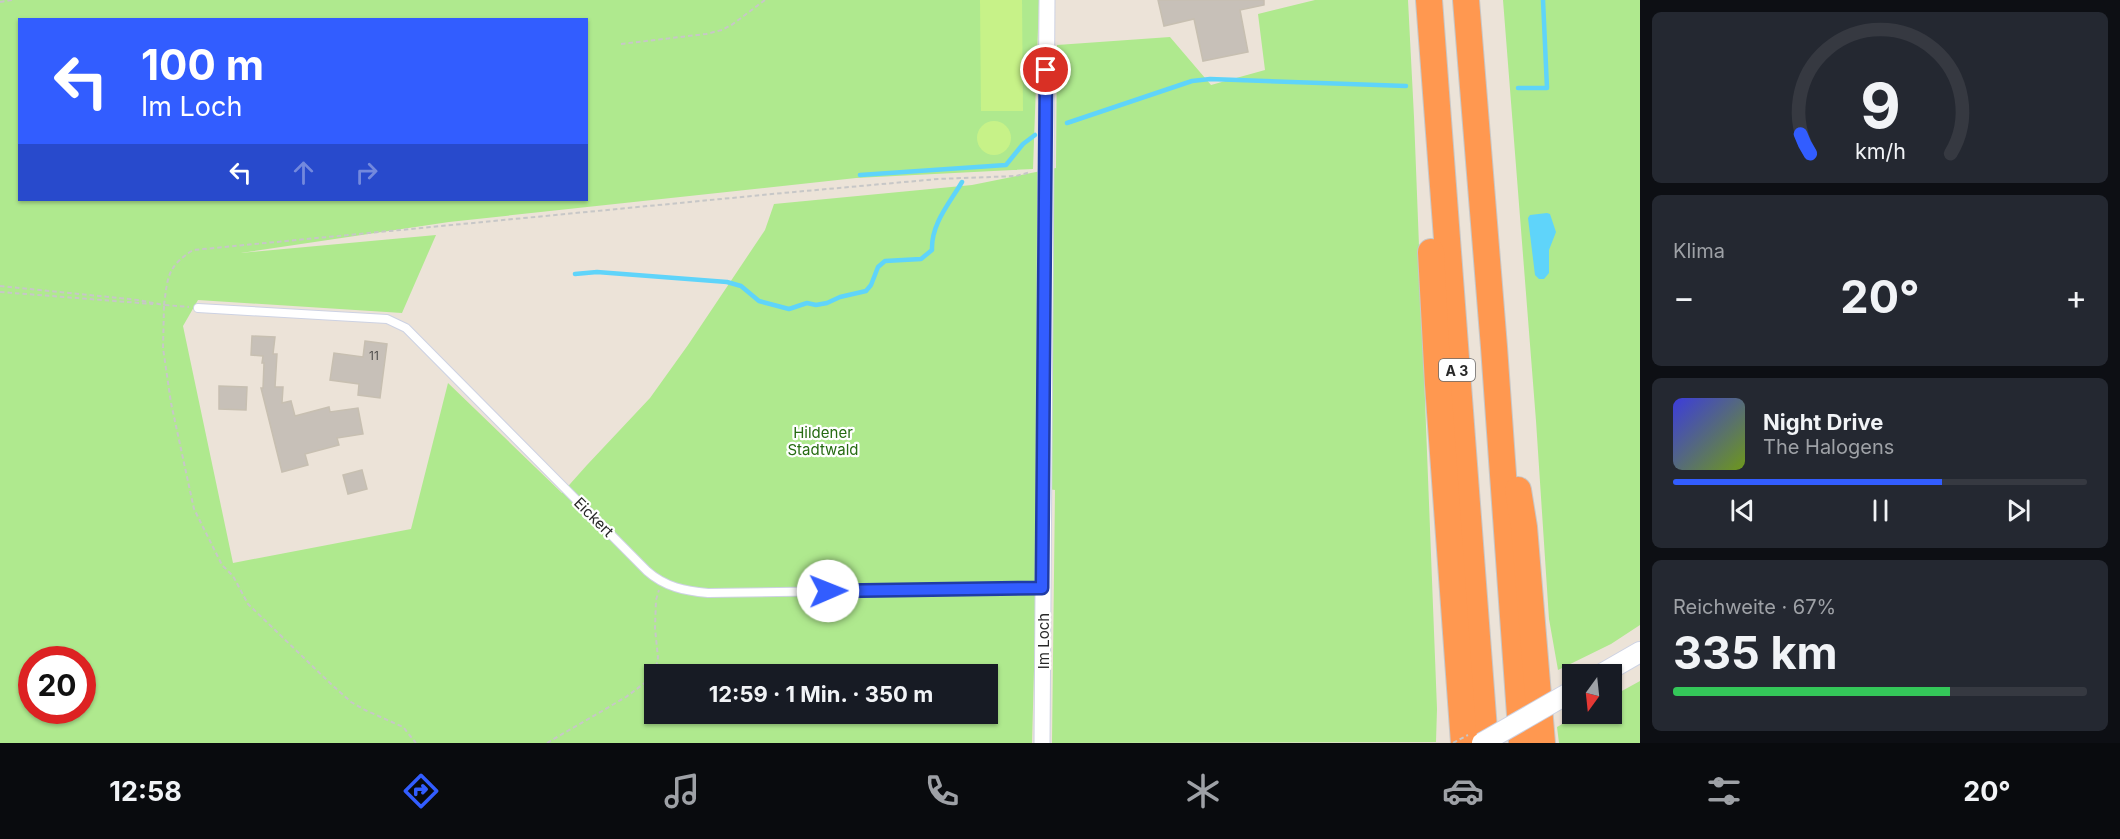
<!DOCTYPE html>
<html lang="de">
<head>
<meta charset="utf-8">
<style>
  :root { --surface:#171b24; --page:#242831; --text:#f1f3f6; --muted:#9ea1a6; --line:#363941; --accent:#325dff }
  body { margin:0; font-family:Inter,sans-serif; background:var(--page); color:var(--text); height:100vh; display:flex; flex-direction:column; font-size:22px; white-space:nowrap }
  * { box-sizing:border-box; margin:0 }
  p { font-size:20px; color:var(--muted) }
  .icon { flex:none; width:33px; height:33px; fill:none; stroke:currentColor; stroke-width:2; stroke-linecap:round; stroke-linejoin:round }
  .map { position:relative; flex:1; overflow:hidden }
  .panel { display:flex; flex-direction:column; gap:12px; padding:12px; background:#0d0f14; width:480px }
  .panel>* { flex:none }
  .guide { position:absolute; left:18px; top:18px; width:570px; height:183px; border-radius:0px; box-shadow:0 2px 4px #0004; background:#325dff; color:#fff; overflow:hidden }
  .needle { width:39px; rotate:195deg }
  .controls { position:absolute; left:1562px; top:664px; display:grid; gap:12px }
  .controls a { display:grid; place-items:center; width:60px; height:60px; border-radius:0px; background:var(--surface); box-shadow:0 2px 4px #0004; font-size:30px }
  .speed { position:absolute; left:18px; top:646px; display:flex; gap:12px; font-size:30px; font-weight:700; text-align:center }
  .speed>* { display:grid; place-content:center; width:78px; height:78px; border-radius:50%; background:var(--surface); box-shadow:0 2px 4px #0004; line-height:1 }
  .speed .limit { border:9px solid #d22; background:#fff; color:#111 }
  .pin { position:absolute; display:grid; place-items:center; width:51px; height:51px; color:#fff; margin:-26px; border:3px solid #fff; border-radius:50%; box-shadow:0 2px 6px #0007 }
  .me { position:absolute; width:66px; margin:-33px; rotate:89deg; stroke-linejoin:round; filter:drop-shadow(0 0 4px #0008) }
  .turn { display:flex; align-items:center; gap:21px; height:126px; padding:0 24px; font-size:27px }
  .turn .icon { width:78px; height:78px; stroke-width:2.5 }
  .turn b { display:block; font-size:42px; line-height:51px }
  .lanes { display:flex; align-items:center; height:57px; padding:0 24px; background:#0003; justify-content:center; gap:30px; direction:ltr }
  .lanes .off { opacity:.35 }
  .big { font-size:45px; font-weight:700; line-height:1.1 }
  .panel .card { flex:1; display:flex; flex-direction:column; justify-content:center; gap:9px; min-width:0; padding:0 21px; border-radius:9px; background:var(--page) }
  .panel .dial { align-items:center; gap:0 }
  .dial svg { height:156px; overflow:visible; fill:none; stroke:var(--line); stroke-width:7; stroke-linecap:round; text-anchor:middle }
  .dial text { fill:var(--text); stroke:none }
  .song { display:flex; align-items:center; gap:18px }
  .cover { width:72px; height:72px; border-radius:9px; background:linear-gradient(135deg,hsl(240 70% 55%),hsl(80 70% 35%)) }
  .played { height:6px; border-radius:3px; background:linear-gradient(90deg,var(--accent) 65%,var(--line) 65%) }
  .keys { display:flex; justify-content:space-around; direction:ltr }
  .heat { display:flex; justify-content:space-between; align-items:center; font-size:33px; direction:ltr }
  .charge { height:9px; border-radius:4px; background:linear-gradient(90deg,#34c759 67%,var(--line) 0) }
  .trip { position:absolute; left:644px; top:664px; width:354px; height:60px; border-radius:0px; background:var(--surface); box-shadow:0 2px 4px #0004; font-weight:700; line-height:60px; text-align:center }
  .menu { display:flex; height:96px; justify-content:space-around; align-items:center; background:#090b0e; color:var(--muted) }
  .menu .icon { width:42px; height:42px }
  .menu .selected { color:var(--accent) }
  .menu b { font-size:27px; color:var(--text) }
  main { display:flex; flex:1; min-height:0 }
  .map>svg:first-child { display:block }
  .green { fill:#afe98e; fill-rule:evenodd }
  .pitch { fill:#c7f288 }
  .water { fill:#5fd4fa }
  .lines { fill:none; stroke-linecap:round; stroke-linejoin:round }
  .stream { stroke:#5fd4fa; stroke-width:4.5 }
  .building { fill:#c7c0b8; stroke:#c7bfb1; stroke-width:1.5 }
  .service-casing { stroke:#cdd2e3; stroke-width:10 }
  .minor-casing { stroke:#cdd2e3; stroke-width:17 }
  .secondary-casing { stroke:#cdd2e3; stroke-width:22 }
  .motorway-casing { stroke:#c7c7c7; stroke-width:28 }
  .path { stroke:#c7c7c7; stroke-width:2; stroke-dasharray:4.5 3; stroke-linecap:butt }
  .service { stroke:#fff; stroke-width:8 }
  .minor { stroke:#fff; stroke-width:15 }
  .secondary { stroke:#fff; stroke-width:20 }
  .motorway { stroke:#ff9850; stroke-width:26 }
  .secondary-bridge-casing { stroke:#cdd2e3; stroke-width:22; stroke-linecap:butt }
  .path-bridge { stroke:#c7c7c7; stroke-width:2; stroke-dasharray:4.5 3; stroke-linecap:butt }
  .secondary-bridge { stroke:#fff; stroke-width:20 }
  .route-casing { stroke:#203ca6; stroke-width:15 }
  .route { stroke:#325dff; stroke-width:10 }
  .labels { text-anchor:middle; dominant-baseline:central; stroke-width:4.5; stroke-linejoin:round; paint-order:stroke }
  .number-label { font-size:12px; fill:#504e4c }
  .shield { fill:#fff; stroke:#686868; stroke-width:1.5 }
  .shield-label { font-size:14px; font-weight:bold; fill:#282828 }
  .park-label { font-size:15px; fill:#266b12; stroke:#fff }
  .street-label { font-size:15px; fill:#282828; stroke:#fff }
</style>
</head>
<body>
<main>
<div class="map">
<svg width="1640" height="743" viewBox="0 0 1640 743">
  <rect width="100%" height="100%" fill="#ece3d8"/>
  <g class="green">
    <path d="M0,0H1039L1033,169L856,178L449,222L241,253L436,235L402,313L198,300L183,326L233,563L411,529L448,383L562,493L587,465L650,398L688,345L765,230L774,204L972,185L1056,168L1057,45L1170,37L1211,85L1265,70L1258,14L1315,0H1408L1414,117L1437,709L1436,742L1052,743L1055,490L1039,488L1032,743H0ZM20,20H586V200H20ZM32,660H82V711H32ZM654,675H987V714H654Z"/>
    <polygon points="1503,0 1640,0 1640,625 1611,644 1558,670 1549,619 1536,421"/>
    <polygon points="1640,681 1640,743 1559,743 1557,727 1580,714 1611,714 1611,697"/>
  </g>
  <g class="pitch">
    <polygon points="980,0 1022,0 1023,111 981,111"/>
    <circle cx="994" cy="138" r="17"/>
  </g>
  <polygon class="water" points="1547,213 1550,214 1556,232 1549,250 1549,273 1544,279 1539,279 1535,275 1528,218 1530,215"/>
  <g class="lines">
    <g class="stream">
      <polyline points="1518,88 1547,88 1543,0"/>
      <polyline points="1067,123 1192,81 1210,79 1406,86"/>
      <polyline points="860,175 1006,165 1023,144 1035,135"/>
      <path d="M575,274L597,272L727,282L741,286L759,301L789,309L807,303L816,305L827,303L840,297L866,291L871,285L878,267L885,261L921,259L932,250C931,224 949,204 962,182"/>
    </g>
  </g>
  <g class="building">
    <polygon points="1158,0 1264,0 1264,5 1240,10 1248,52 1203,61 1194,19 1164,26"/>
    <polygon points="252,336 275,337 273,354 277,354 275,387 283,387 282,403 291,401 295,416 329,407 330,412 358,408 363,434 337,438 339,445 305,454 308,465 282,472 261,388 263,388 264,363 262,363 263,356 251,355"/>
    <polygon points="365,341 387,344 380,398 358,395 359,384 330,380 334,353 363,357"/>
    <polygon points="219,386 247,387 246,410 219,409"/>
    <polygon points="362,470 367,489 348,494 343,475"/>
  </g>
  <g class="lines">
    <g class="service-casing">
      <path id="service" d="M198,308L387,319L406,328L647,571C665,587 685,591 708,593L1042,588"/>
    </g>
    <g class="minor-casing">
      <polyline id="minor" points="1042,743 1047,0"/>
    </g>
    <g class="secondary-casing">
      <polyline id="secondary" points="1600,675 1640,652"/>
    </g>
    <g class="motorway-casing">
      <g id="motorway">
        <polyline points="1429,0 1485,743"/>
        <polyline points="1466,0 1494,347 1522,743"/>
        <polyline points="1431,252 1438,384 1464,743"/>
        <polyline points="1518,490 1524,527 1542,743"/>
      </g>
    </g>
    <g class="path">
      <polyline points="0,2 12,0"/>
      <polyline points="621,44 706,34 722,30 733,24 765,0"/>
      <path d="M0,286L138,300L164,305C168,276 167,267 193,250L783,193L938,179L1016,176L1031,172"/>
      <polyline points="0,292 153,304"/>
      <polyline points="165,305 189,307"/>
      <polyline points="164,306 163,348 171,403 194,509 222,565 233,576 248,604 332,685 351,702 365,710 403,727 416,743"/>
      <polyline points="547,743 626,697 650,679 656,667 658,658 655,628 656,600 659,590"/>
    </g>
    <use href="#service" class="service"/>
    <use href="#minor" class="minor"/>
    <use href="#secondary" class="secondary"/>
    <use href="#motorway" class="motorway"/>
    <g class="secondary-bridge-casing">
      <polyline id="secondary-bridge" points="1482,743 1569,693"/>
    </g>
    <polyline class="path-bridge" points="1453,743 1468,735"/>
    <use href="#secondary-bridge" class="secondary-bridge"/>
  </g>
  <g class="lines">
    <g class="route-casing">
      <polyline id="route" points="828,591 1042,588 1046,70"/>
    </g>
    <use href="#route" class="route"/>
  </g>
  <g class="labels">
    <g class="number-label">
      <text x="374" y="355">11</text>
    </g>
    <rect class="shield" x="1439" y="359" width="36" height="22" rx="4.5"/>
    <g class="shield-label">
      <text x="1457" y="370">A 3</text>
    </g>
    <g class="park-label">
      <text x="823" y="432">Hildener<tspan x="823" dy="17">Stadtwald</tspan></text>
    </g>
    <g class="street-label">
      <text transform="translate(594 517) rotate(45)">Eickert</text>
      <text transform="translate(1043 641) rotate(-90)">Im Loch</text>
    </g>
  </g>
</svg>
<div class="controls">
<a><svg class="needle" viewBox="-14 -14 28 28"><path d="M0-13l5 13h-10z" fill="#e53935"/><path d="M0 13l5-13h-10z" fill="#9ea1a6"/></svg></a>
</div>
<div class="speed"><div class="limit">20</div></div>
<div class="pin" style="left:1046px;top:70px;background:#d93025"><svg class="icon" aria-label="arrive" viewBox="0 0 24 24"><path d="M6 21V4h12l-3 4 3 4H6"/></svg></div>
<svg class="me" style="left:828px;top:591px" viewBox="-20 -20 40 40"><circle r="19" fill="#fff"/><path d="M0-13L10 11 0 6-10 11z" fill="#325dff"/></svg>
<div class="trip">12:59 · 1 Min. · 350 m</div>
<div class="guide">
<div class="turn"><svg class="icon" aria-label="left" viewBox="0 0 24 24"><path d="M17 20v-9H6M10 6l-5 5 5 5"/></svg><div><b>100 m</b>Im Loch</div></div>
<div class="lanes"><svg class="icon" aria-label="left" viewBox="0 0 24 24"><path d="M17 20v-9H6M10 6l-5 5 5 5"/></svg><svg class="icon off" aria-label="ahead" viewBox="0 0 24 24"><path d="M12 20V5M6 11l6-6 6 6"/></svg><svg class="icon off" aria-label="right" viewBox="0 0 24 24"><path d="M7 20v-9h11M14 6l5 5-5 5"/></svg></div>
</div>
</div>
<section class="panel">
<div class="card dial"><svg viewBox="0 0 100 80">
<path d="M14 69A42 42 0 1 1 86 69"/>
<path d="M14 69A42 42 0 0 1 9 59" stroke="#325dff"/>
<text x="50" y="56" font-size="32" font-weight="700">9</text>
<text x="50" y="72" font-size="11">km/h</text>
</svg></div>
<div class="card"><p>Klima</p>
<div class="heat"><a>−</a><b class="big">20°</b><a>+</a></div>
</div>
<div class="card">
<div class="song"><i class="cover"></i><div><b>Night Drive</b><p>The Halogens</p></div></div>
<div class="played"></div>
<div class="keys"><svg class="icon" aria-label="previous" viewBox="0 0 24 24"><path d="M18 5L8 12l10 7zM5 5v14"/></svg><svg class="icon" aria-label="pause" viewBox="0 0 24 24"><path d="M8 5v14M16 5v14"/></svg><svg class="icon" aria-label="next" viewBox="0 0 24 24"><path d="M6 5l10 7-10 7zM19 5v14"/></svg></div>
</div>
<div class="card"><p>Reichweite · 67%</p><b class="big">335 km</b><div class="charge"></div></div>
</section>
</main>
<nav class="menu">
<b>12:58</b>
<svg class="icon selected" aria-label="directions" viewBox="0 0 24 24"><path d="M12 3l9 9-9 9-9-9zM9 14v-3h6M13 9l2 2-2 2"/></svg>
<svg class="icon" aria-label="music" viewBox="0 0 24 24"><path d="M9 18V5l10-2v13"/><circle cx="6" cy="18" r="3"/><circle cx="16" cy="16" r="3"/></svg>
<svg class="icon" aria-label="phone" viewBox="0 0 24 24"><path d="M5 4h4l2 5-3 2q2 4 5 5l2-3 5 2v4C11 20 4 13 5 4z"/></svg>
<svg class="icon" aria-label="climate" viewBox="0 0 24 24"><path d="M12 3v18M4 7l16 10M4 17L20 7"/></svg>
<svg class="icon" aria-label="car" viewBox="0 0 24 24"><path d="M5 17H2v-5l4-1 3-4h7l3 4 3 1v5h-3M9 17h6M6 11h13"/><circle cx="7" cy="17" r="2"/><circle cx="17" cy="17" r="2"/></svg>
<svg class="icon" aria-label="filters" viewBox="0 0 24 24"><path d="M4 7h16M4 17h16"/><circle cx="9" cy="7" r="2"/><circle cx="15" cy="17" r="2"/></svg>
<b>20°</b>
</nav>
</body>
</html>
